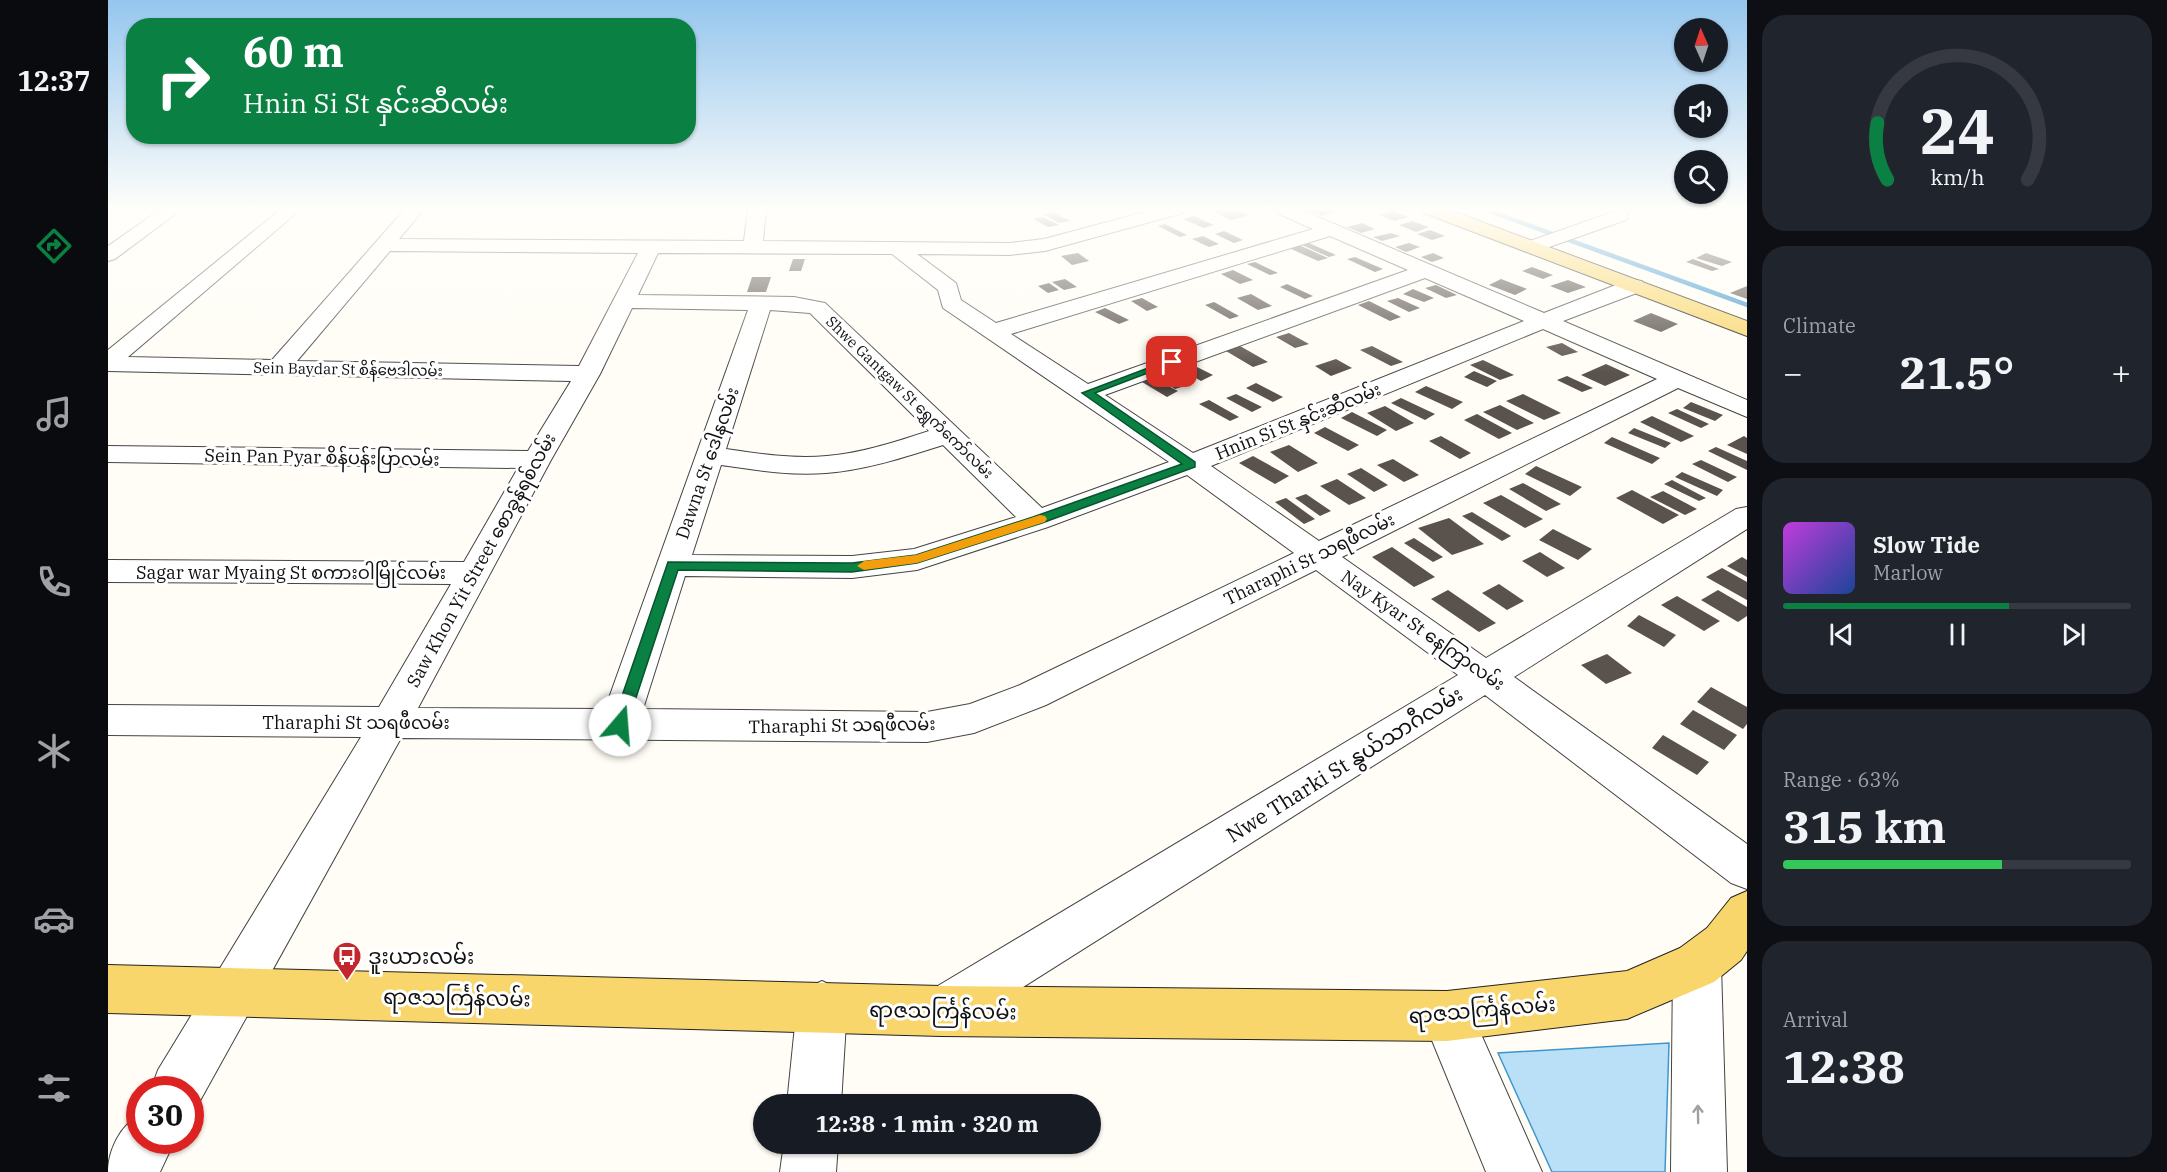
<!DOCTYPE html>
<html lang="en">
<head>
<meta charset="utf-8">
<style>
  :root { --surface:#171b24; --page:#20242c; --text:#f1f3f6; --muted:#9ea1a6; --line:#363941; --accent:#0b8043 }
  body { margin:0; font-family:"IBM Plex Serif","Noto Sans Myanmar",serif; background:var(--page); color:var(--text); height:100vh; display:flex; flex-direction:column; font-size:22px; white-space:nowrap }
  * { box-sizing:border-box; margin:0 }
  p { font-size:20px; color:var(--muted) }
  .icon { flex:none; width:33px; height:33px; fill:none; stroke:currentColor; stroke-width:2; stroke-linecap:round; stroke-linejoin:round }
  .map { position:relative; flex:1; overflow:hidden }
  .panel { display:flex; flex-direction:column; gap:15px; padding:15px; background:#0d0f14; width:420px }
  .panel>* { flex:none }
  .guide { position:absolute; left:18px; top:18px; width:570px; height:126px; border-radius:24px; box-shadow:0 2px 4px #0004; background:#0b8043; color:#fff; overflow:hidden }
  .needle { width:39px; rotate:357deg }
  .buttons { position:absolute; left:1566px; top:18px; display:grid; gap:12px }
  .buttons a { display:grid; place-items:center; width:54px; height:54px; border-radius:50%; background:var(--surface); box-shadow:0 2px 4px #0004; font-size:30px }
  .speed { position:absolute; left:18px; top:1076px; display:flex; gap:12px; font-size:30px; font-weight:700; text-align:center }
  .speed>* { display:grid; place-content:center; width:78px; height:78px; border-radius:50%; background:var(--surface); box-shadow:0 2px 4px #0004; line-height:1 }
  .speed .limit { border:9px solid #d22; background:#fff; color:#111 }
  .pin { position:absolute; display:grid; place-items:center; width:51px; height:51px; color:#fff; margin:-26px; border-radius:12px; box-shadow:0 3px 9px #0006 }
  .me { position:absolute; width:66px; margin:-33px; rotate:18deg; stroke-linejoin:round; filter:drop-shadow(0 0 4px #0008) }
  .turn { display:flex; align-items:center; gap:21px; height:126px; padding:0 18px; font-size:27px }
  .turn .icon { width:78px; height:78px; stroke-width:2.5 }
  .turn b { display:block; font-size:42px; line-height:51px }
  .big { font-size:45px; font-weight:700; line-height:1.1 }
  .panel .tile { flex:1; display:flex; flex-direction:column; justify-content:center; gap:9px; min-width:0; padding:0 21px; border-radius:24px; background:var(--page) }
  .panel .dial { align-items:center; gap:0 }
  .dial svg { height:156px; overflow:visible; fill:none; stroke:var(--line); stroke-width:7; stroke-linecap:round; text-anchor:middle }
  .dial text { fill:var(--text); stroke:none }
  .song { display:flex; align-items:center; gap:18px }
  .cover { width:72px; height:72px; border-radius:9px; background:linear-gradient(135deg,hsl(290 70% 55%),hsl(220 70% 35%)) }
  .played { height:6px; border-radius:3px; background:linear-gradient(90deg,var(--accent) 65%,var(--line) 65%) }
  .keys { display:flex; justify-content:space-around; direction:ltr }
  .heat { display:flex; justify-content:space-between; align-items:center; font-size:33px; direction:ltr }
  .charge { height:9px; border-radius:4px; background:linear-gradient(90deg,#34c759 63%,var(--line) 0) }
  .trip { position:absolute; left:645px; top:1094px; width:348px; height:60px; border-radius:30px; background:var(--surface); box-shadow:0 2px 4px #0004; font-weight:700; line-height:60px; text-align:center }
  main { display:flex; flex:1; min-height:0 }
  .dock { display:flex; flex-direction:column; width:108px; justify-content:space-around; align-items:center; background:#090b0e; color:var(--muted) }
  .dock .icon { width:42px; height:42px }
  .dock .on { color:var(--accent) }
  .dock b { font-size:27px; color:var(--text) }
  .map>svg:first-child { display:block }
  .water { fill:#b9e0f7; stroke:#3f96cf; stroke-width:1.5 }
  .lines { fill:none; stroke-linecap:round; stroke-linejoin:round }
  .stream { stroke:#3f96cf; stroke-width:4.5 }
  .building { fill:#5a524d }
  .minor-casing { stroke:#444; stroke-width:2 }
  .major-casing { stroke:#222; stroke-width:2 }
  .minor { fill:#fff; fill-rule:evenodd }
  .major { fill:#f9d66b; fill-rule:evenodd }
  .oneway { stroke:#a0a0a0 }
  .route { fill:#0b8043; stroke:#07532c; stroke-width:1.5 }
  .slow { fill:#f59e0b }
  .labels { text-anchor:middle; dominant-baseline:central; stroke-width:6; stroke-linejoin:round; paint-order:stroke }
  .far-street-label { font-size:15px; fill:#111; stroke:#fff }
  .street-label { font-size:18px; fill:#111; stroke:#fff }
  .near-street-label { font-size:21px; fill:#111; stroke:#fff }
  .near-poi-label { font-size:21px; fill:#111; stroke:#fff; text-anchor:start }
</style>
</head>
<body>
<main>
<nav class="dock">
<b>12:37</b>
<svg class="icon on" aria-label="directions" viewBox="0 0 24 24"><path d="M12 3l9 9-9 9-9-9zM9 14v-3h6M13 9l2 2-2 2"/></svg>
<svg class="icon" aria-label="music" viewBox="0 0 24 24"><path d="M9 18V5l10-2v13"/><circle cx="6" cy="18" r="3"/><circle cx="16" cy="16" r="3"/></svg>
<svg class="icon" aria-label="phone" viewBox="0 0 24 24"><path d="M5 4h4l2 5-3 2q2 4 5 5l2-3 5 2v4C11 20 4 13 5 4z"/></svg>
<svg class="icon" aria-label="climate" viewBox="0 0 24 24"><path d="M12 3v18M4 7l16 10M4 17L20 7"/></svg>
<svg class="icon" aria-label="car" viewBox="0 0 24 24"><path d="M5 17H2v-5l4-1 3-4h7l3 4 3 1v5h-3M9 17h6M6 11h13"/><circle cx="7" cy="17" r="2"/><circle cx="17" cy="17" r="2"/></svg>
<svg class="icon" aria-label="filters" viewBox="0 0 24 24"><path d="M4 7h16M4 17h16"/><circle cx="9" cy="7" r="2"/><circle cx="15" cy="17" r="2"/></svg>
</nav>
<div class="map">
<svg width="1639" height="1172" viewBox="0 0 1639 1172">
  <rect width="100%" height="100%" fill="#fffdf5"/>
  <polygon class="water" points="1561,1043 1557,1172 1444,1172 1390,1053"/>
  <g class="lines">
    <polyline class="stream" points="1376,209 1639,305"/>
  </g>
  <g class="building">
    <polygon points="1100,209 1127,209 1141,215 1123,220"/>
    <polygon points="1211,209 1226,209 1232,211 1214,216 1202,211"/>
    <polygon points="1285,211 1300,217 1287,221 1271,215"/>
    <polygon points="946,212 962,221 951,223 935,214"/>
    <polygon points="1086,216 1106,225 1096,228 1075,219"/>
    <polygon points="935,217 951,225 940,227 925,219"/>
    <polygon points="1304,221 1321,227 1308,232 1291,225"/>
    <polygon points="1254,223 1267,229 1253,233 1239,227"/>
    <polygon points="1057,224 1079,235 1072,237 1050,226"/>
    <polygon points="1322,230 1337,236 1324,240 1309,234"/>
    <polygon points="1116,231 1135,240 1126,243 1107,234"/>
    <polygon points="1283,233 1292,236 1274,241 1265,237"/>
    <polygon points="1095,236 1111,244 1101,247 1084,239"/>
    <polygon points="1201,243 1228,255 1221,257 1194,245"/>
    <polygon points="1301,243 1312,247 1298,252 1287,247"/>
    <polygon points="1191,245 1220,258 1210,261 1181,248"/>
    <polygon points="970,253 981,261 964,265 953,256"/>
    <polygon points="1325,253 1336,258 1324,262 1313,257"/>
    <polygon points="1598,253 1624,262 1614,266 1588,258"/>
    <polygon points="1247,257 1275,269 1267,272 1239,259"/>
    <polygon points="685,259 697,259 693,271 681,271"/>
    <polygon points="1585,259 1611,269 1604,271 1578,262"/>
    <polygon points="1147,262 1170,273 1162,275 1139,264"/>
    <polygon points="1424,267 1445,275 1435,279 1414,271"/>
    <polygon points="1125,270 1145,280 1132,284 1113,274"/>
    <polygon points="644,277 663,277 658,292 639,292"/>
    <polygon points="957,279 969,287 956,290 944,282"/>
    <polygon points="1393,279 1419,289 1407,295 1381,285"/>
    <polygon points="1460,280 1478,287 1460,293 1442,286"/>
    <polygon points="941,283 951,290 940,293 930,286"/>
    <polygon points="1179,284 1205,296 1197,299 1172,287"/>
    <polygon points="1328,285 1349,295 1338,298 1317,288"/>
    <polygon points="1639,286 1639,299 1622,293"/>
    <polygon points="1305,289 1326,298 1316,302 1295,294"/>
    <polygon points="1143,294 1164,306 1150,310 1129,298"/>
    <polygon points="1034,298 1050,307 1039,311 1023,301"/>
    <polygon points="1290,298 1312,308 1301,312 1279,301"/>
    <polygon points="1261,301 1293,317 1282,321 1250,305"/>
    <polygon points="1106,302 1131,316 1122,319 1097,305"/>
    <polygon points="997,308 1021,320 1011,324 987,312"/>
    <polygon points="1543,313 1570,324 1553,332 1525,321"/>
    <polygon points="1181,333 1201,344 1187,348 1168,337"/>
    <polygon points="1454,343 1470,352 1454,356 1438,347"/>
    <polygon points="1132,346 1160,362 1145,367 1118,351"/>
    <polygon points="1264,346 1295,362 1283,366 1252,350"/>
    <polygon points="1228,359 1244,368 1223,376 1207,366"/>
    <polygon points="1375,360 1406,375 1392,380 1362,365"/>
    <polygon points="1498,364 1522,375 1497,386 1473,375"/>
    <polygon points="1087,366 1105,375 1093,381 1076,371"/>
    <polygon points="1366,371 1389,381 1379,387 1356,377"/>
    <polygon points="1064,374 1080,385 1067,389 1051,378"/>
    <polygon points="1459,376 1485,388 1474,392 1449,380"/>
    <polygon points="1045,378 1066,389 1070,391 1059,397 1034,382"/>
    <polygon points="1148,383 1175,397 1165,402 1138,388"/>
    <polygon points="1318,386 1355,402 1344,409 1307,392"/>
    <polygon points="1128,394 1154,407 1144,412 1118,398"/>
    <polygon points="1415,394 1453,413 1436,420 1398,401"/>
    <polygon points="1293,398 1327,414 1317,420 1283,403"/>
    <polygon points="1101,400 1131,417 1122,421 1091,404"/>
    <polygon points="1583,402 1615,415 1607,421 1575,408"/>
    <polygon points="1392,405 1426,423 1409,430 1375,412"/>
    <polygon points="1277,406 1306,423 1288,431 1259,413"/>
    <polygon points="1569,409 1601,424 1593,428 1560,413"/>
    <polygon points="1244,412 1279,430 1269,436 1233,418"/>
    <polygon points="1369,414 1404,433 1391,439 1356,420"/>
    <polygon points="1544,416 1586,436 1573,442 1532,422"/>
    <polygon points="1217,427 1251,445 1240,451 1206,433"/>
    <polygon points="1526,428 1563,443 1557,448 1520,433"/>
    <polygon points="1333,436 1363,453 1352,459 1321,441"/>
    <polygon points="1636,436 1639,438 1639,454 1619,445"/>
    <polygon points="1504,437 1552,458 1544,464 1496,443"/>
    <polygon points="1181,445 1210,463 1190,472 1162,452"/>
    <polygon points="1608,447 1639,461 1639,470 1600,451"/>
    <polygon points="1145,456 1181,476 1167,484 1131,463"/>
    <polygon points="1285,459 1311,475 1296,482 1269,465"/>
    <polygon points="1593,460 1629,477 1620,482 1584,464"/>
    <polygon points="1428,466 1474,487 1462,496 1417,474"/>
    <polygon points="1253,468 1280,485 1266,492 1239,474"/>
    <polygon points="1574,472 1615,490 1609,496 1567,477"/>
    <polygon points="1229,479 1258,498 1241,505 1212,486"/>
    <polygon points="1564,480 1598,498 1591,501 1556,484"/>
    <polygon points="1415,483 1453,504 1438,511 1401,489"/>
    <polygon points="1524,490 1571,515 1555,524 1508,498"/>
    <polygon points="1555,491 1589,509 1577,515 1542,497"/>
    <polygon points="1198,494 1223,511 1212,516 1187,498"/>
    <polygon points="1393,495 1435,519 1417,528 1375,503"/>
    <polygon points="1178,498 1207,519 1196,524 1167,502"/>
    <polygon points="1364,512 1403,536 1394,541 1354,516"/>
    <polygon points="1341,518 1376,544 1344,555 1310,528"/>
    <polygon points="1445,529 1484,549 1470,560 1431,540"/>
    <polygon points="1306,538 1335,557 1325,562 1296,543"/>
    <polygon points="1284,547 1327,577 1306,587 1264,557"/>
    <polygon points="1432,552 1457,568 1439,577 1414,561"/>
    <polygon points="1634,557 1639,560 1639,577 1619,566"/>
    <polygon points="1614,568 1639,582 1639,600 1598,577"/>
    <polygon points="1391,584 1416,601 1399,610 1374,593"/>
    <polygon points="1340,590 1388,623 1371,632 1323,599"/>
    <polygon points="1610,590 1639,607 1639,616 1630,622 1593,600"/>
    <polygon points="1569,596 1612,621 1596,631 1553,605"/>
    <polygon points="1531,615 1568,635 1556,647 1519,626"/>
    <polygon points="1499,654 1524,673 1498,684 1473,665"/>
    <polygon points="1603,687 1639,707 1639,724 1635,729 1589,702"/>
    <polygon points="1585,710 1629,735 1616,750 1572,724"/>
    <polygon points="1555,735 1601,762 1589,775 1544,748"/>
  </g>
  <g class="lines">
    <g class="minor-casing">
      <g id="minor">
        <polygon points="53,209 74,209 7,259 0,261 0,246"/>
        <path d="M173,209H193L20,357L164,360L297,209H316L291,239L636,241L640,209H658L655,241L901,243L936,239L1048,209H1077L1075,213L937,251L901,255L809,254L848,283L853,300L888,323L1205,229L1169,213L1167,209H1191L1436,313L1518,281L1526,280L1534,281L1537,286L1534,291L1455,321L1639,400V417L1570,388L1234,557L1378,658L1628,509L1639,507V529L1406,677L1639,844V889L1623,883L1377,695L852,1027L835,1035L818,1027L810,1010L818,993L1350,675L1208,570L938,705L866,733L819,742L293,738L88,1108L82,1110V1089H43L50,1070L253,737L0,735V705L271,707L343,584L0,582V560L356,562L410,468L0,462V446L420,451L463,381L0,371V350ZM1222,236L1300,270L980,384L903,334ZM282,251L530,253L471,366L189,361ZM550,253L784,254L830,290L835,308L1061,462L934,508L717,303L686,297L530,295ZM1317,278L1416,321L1085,453L997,395ZM524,308L640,310L497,709L310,708L443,460L492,374ZM662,310L702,313L821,431C787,442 754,453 719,456C685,459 651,454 618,449ZM1435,329L1549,379L1211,541L1103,466ZM835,445L908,517L806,549L744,556L584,555L613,465C648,470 683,476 718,473C758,470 797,457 835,445ZM1079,475L1186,553L912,685L862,704L819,712L535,709L577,576L744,578L809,570L940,527Z"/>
        <polygon points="1511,210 1518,212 1520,216 1518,220 1430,251 1416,251 1413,247 1416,243"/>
        <polygon points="1589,942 1606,948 1613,965 1619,1172 1563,1172 1565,965 1572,948"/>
        <polygon points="714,981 731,989 739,1006 733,1104 679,1104 689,1006 697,989"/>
        <polygon points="1339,991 1357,998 1434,1172 1378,1172 1314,1016 1321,998"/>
        <path d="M32,1116V1140H67L52,1172H0C0,1152 12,1124 32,1116Z"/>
        <polygon points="676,1143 730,1143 728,1172 672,1172"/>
      </g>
    </g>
    <g class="major-casing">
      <g id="major">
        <polygon points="1314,209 1339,209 1639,321 1639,336 1316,213"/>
        <polygon points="1639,891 1639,951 1633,960 1606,982 1519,1019 1339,1041 833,1036 0,1013 0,965 833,986 1339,991 1519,971 1572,948 1599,928 1623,898"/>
      </g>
    </g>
    <use href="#minor" class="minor"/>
    <use href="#major" class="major"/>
  </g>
  <defs><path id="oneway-shaft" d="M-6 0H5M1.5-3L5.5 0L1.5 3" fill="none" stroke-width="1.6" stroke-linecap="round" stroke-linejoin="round" transform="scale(1.5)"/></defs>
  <use class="oneway" href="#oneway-shaft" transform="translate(1590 1114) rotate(-91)"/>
  <linearGradient id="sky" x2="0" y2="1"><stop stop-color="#95c6ee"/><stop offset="0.56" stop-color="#fffefa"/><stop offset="1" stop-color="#fffefa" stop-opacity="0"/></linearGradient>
  <rect width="1639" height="373" fill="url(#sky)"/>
  <polygon class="route" points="1061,360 1069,362 987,393 1087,462 1087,467 934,523 809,563 744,572 570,570 519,725 517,730 512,731 506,730 504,725 560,562 744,563 808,555 925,517 1074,464 974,393"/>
  <polygon class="slow" points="932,515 937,516 939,519 937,522 809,563 756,570 749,566 756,561 808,555"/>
  <defs>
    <g id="bus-pin" transform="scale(1.5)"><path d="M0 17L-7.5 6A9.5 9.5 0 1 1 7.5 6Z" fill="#c4262e" stroke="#fff"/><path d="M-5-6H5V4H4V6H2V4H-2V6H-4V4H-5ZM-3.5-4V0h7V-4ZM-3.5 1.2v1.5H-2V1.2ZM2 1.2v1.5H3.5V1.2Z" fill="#fff"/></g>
  </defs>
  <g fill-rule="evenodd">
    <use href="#bus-pin" x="239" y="956"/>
  </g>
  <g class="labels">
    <g class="far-street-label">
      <text transform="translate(240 369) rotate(1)">Sein Baydar St စိန်ဗေဒါလမ်း</text>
      <text transform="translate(802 397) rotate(44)">Shwe Gantgaw St ရွှေကံကော်လမ်း</text>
    </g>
    <g class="street-label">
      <text transform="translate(1190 421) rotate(-22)">Hnin Si St နှင်းဆီလမ်း</text>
      <text transform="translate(214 457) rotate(1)">Sein Pan Pyar စိန်ပန်းပြာလမ်း</text>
      <text transform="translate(599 463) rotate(-71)">Dawna St ဒေါနလမ်း</text>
      <text transform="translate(1201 559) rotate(-26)">Tharaphi St သရဖီလမ်း</text>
      <text transform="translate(373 560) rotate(-61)">Saw Khon Yit Street စောခွန်ရစ်လမ်း</text>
      <text x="183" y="572">Sagar war Myaing St စကားဝါမြိုင်လမ်း</text>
      <text transform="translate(1315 630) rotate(35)">Nay Kyar St နေကြာလမ်း</text>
      <text x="248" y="722">Tharaphi St သရဖီလမ်း</text>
      <text transform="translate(734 725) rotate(-1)">Tharaphi St သရဖီလမ်း</text>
    </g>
    <g class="near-street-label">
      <text transform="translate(1236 764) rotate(-32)">Nwe Tharki St နွယ်သာဂီလမ်း</text>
      <text transform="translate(349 997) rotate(1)">ရာဇသင်္ကြန်လမ်း</text>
      <text transform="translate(1374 1009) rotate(-5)">ရာဇသင်္ကြန်လမ်း</text>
      <text transform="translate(835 1010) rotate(1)">ရာဇသင်္ကြန်လမ်း</text>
    </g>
    <g class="near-poi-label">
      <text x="260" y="956">ဒူးယားလမ်း</text>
    </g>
  </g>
</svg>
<div class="buttons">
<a><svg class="needle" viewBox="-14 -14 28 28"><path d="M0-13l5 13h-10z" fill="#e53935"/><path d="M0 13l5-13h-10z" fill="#9ea1a6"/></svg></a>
<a><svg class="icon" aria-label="sound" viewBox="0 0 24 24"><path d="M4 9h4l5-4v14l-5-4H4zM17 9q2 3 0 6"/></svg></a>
<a><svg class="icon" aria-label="search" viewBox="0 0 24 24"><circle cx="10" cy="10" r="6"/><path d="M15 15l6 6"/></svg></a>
</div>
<div class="speed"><div class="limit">30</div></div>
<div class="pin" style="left:1064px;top:362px;background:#d93025"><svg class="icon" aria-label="arrive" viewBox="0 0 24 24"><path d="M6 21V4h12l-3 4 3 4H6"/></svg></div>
<svg class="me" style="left:512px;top:725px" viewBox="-20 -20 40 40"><circle r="19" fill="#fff"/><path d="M0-13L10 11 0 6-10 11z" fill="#0b8043"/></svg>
<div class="trip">12:38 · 1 min · 320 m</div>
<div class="guide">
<div class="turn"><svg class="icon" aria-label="right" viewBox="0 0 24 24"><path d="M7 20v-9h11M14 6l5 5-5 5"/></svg><div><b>60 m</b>Hnin Si St နှင်းဆီလမ်း</div></div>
</div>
</div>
<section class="panel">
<div class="tile dial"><svg viewBox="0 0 100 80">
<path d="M14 69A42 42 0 1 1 86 69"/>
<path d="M14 69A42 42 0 0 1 9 40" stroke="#0b8043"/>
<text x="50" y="56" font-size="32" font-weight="700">24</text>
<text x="50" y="72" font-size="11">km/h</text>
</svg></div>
<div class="tile"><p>Climate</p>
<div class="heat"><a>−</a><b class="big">21.5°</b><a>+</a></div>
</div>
<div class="tile">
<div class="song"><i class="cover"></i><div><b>Slow Tide</b><p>Marlow</p></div></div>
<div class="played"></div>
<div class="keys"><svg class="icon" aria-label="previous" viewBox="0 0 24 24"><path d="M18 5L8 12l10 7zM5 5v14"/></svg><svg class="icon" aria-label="pause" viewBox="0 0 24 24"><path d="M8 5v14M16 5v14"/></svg><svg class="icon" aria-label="next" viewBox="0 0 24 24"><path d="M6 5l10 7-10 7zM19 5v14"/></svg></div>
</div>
<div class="tile"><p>Range · 63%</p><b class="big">315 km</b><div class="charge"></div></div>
<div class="tile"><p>Arrival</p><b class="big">12:38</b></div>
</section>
</main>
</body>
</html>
